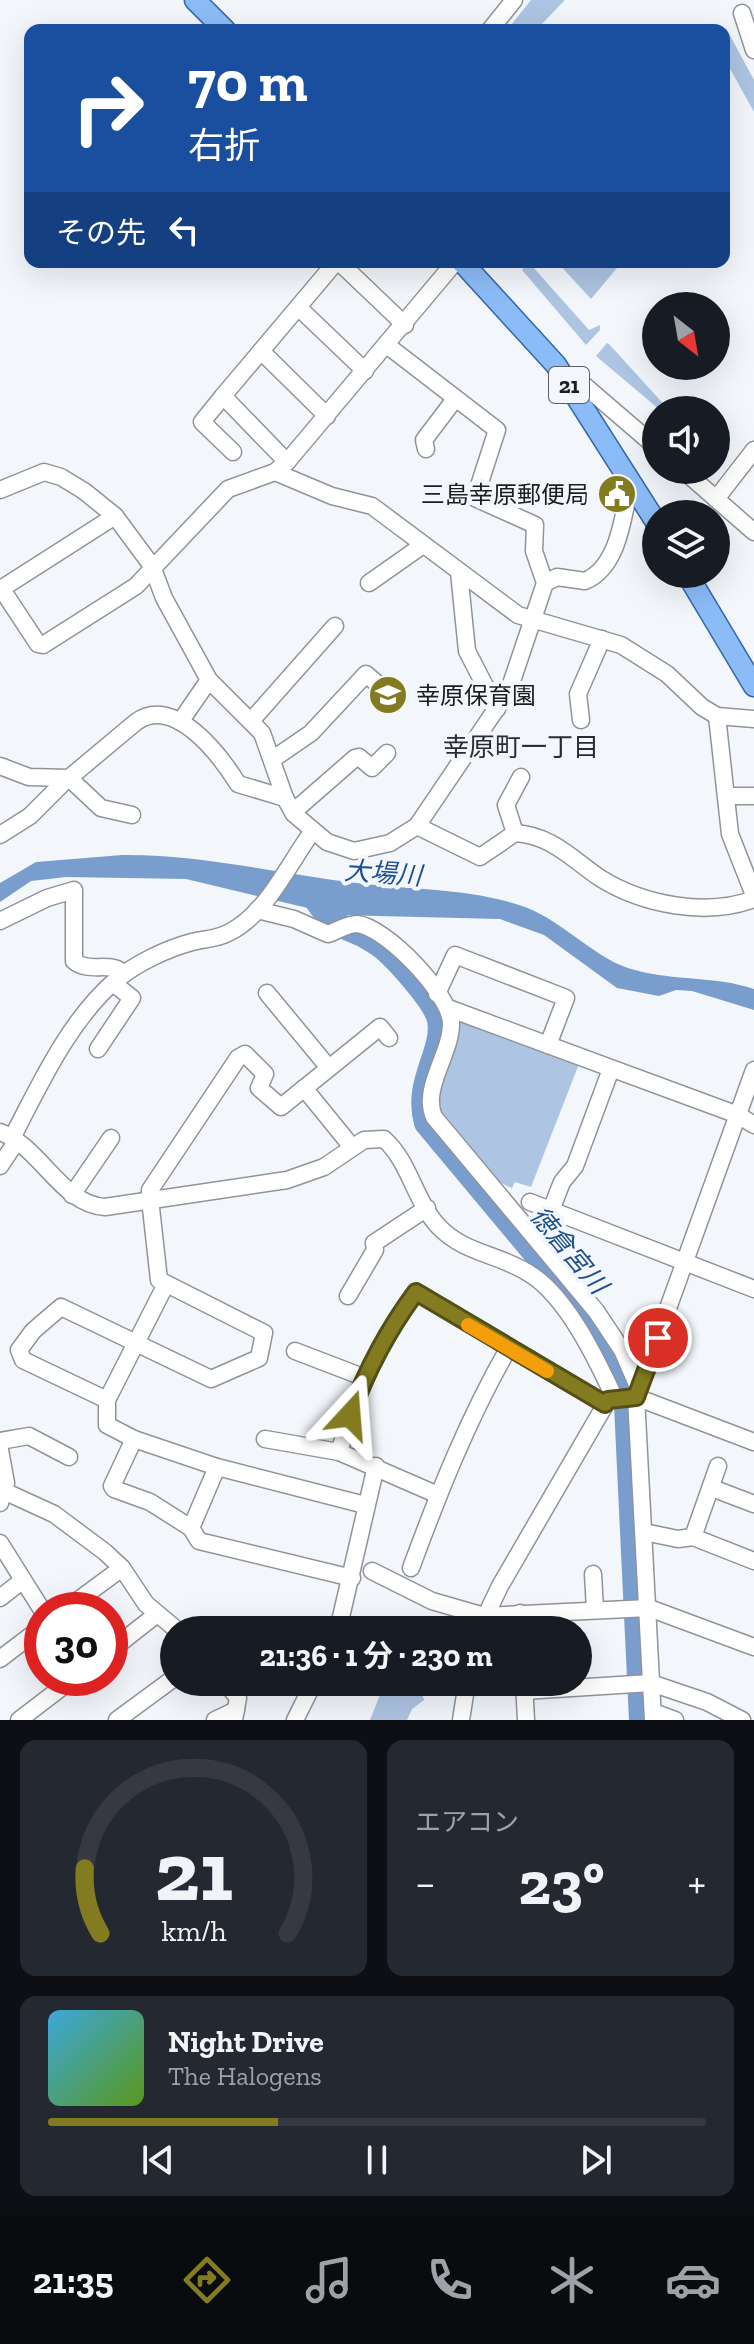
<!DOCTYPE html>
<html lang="ja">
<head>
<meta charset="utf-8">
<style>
  :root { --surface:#171b24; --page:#242831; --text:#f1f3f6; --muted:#9ea1a6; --line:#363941; --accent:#827b20 }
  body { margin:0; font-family:"Zilla Slab","Noto Sans JP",serif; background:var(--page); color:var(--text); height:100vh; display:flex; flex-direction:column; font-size:30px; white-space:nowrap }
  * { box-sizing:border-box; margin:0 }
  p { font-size:26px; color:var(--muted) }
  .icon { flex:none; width:44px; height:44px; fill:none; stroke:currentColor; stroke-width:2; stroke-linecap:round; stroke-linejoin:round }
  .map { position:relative; height:1720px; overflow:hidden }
  .details { display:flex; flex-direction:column; gap:20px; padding:20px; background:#0d0f14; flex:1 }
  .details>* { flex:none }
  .banner { position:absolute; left:24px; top:24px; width:706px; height:244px; border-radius:16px; box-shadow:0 8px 32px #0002; background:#1a4fa0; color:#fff; overflow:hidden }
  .needle { width:52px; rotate:149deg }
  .fabs { position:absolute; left:642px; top:292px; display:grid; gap:16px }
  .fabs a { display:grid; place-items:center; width:88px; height:88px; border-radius:50%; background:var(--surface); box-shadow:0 8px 32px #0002; font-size:40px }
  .speed { position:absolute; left:24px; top:1592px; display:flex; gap:16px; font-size:40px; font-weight:700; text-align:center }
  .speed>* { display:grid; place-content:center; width:104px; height:104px; border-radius:50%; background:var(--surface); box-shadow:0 8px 32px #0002; line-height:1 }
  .speed .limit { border:12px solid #d22; background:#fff; color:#111 }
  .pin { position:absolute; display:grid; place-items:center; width:68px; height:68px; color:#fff; margin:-34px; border:4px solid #fff; border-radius:50%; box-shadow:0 2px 8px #0007 }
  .me { position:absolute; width:88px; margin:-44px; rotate:19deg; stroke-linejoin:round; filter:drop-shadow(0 0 6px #0008) }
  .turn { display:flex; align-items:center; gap:28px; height:168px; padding:0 32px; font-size:36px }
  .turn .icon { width:104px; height:104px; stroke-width:2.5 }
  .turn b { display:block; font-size:56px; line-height:68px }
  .then { display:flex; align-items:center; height:76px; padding:0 32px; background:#0003; gap:16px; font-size:30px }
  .big { font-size:60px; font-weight:700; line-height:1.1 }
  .details .widget { flex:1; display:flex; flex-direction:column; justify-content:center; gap:12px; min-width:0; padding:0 28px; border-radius:16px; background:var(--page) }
  .details .dial { align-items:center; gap:0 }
  .dial svg { height:208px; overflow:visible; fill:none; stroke:var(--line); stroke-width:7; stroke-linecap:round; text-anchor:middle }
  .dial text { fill:var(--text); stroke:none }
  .song { display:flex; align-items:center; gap:24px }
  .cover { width:96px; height:96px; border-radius:12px; background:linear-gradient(135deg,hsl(200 70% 55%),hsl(90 70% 35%)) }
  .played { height:8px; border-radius:4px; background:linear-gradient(90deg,var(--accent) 35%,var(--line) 35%) }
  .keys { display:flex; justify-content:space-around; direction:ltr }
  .heat { display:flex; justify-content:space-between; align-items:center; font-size:44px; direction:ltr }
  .details .tiles { flex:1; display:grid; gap:20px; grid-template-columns:1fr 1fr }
  .widget:last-child { grid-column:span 2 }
  .trip { position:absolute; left:160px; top:1616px; width:432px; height:80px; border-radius:40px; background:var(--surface); box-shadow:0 8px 32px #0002; font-weight:700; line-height:80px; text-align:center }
  .menu { display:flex; height:128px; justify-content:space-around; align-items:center; background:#090b0e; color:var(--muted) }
  .menu .icon { width:56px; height:56px }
  .menu .selected { color:var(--accent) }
  .menu b { font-size:36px; color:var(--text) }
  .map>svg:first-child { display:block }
  .green { fill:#adc5e3 }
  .water { fill:#799ece }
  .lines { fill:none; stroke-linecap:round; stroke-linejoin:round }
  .river { stroke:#799ece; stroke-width:24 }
  .minor-casing { stroke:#909499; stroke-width:19 }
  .major-casing { stroke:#3268a8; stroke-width:23 }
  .minor { stroke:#fff; stroke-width:16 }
  .major { stroke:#8cbcf7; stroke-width:20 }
  .route-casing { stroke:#545015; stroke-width:20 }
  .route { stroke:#827b20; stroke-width:14 }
  .slow { stroke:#f59e0b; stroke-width:14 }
  .labels { text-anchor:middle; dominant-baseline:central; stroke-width:8; stroke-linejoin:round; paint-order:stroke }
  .shield { fill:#f3f7fc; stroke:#5c5e61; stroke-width:2 }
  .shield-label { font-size:22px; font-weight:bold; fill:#1b1d1f }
  .poi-label { font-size:24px; fill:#1b1d1f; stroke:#f3f7fc; text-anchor:end }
  .neighbourhood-label { font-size:26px; fill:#292c30; stroke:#f3f7fc }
  .water-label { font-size:26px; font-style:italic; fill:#1e508c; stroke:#f3f7fc }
</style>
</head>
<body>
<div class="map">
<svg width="754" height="1720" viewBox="0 0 754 1720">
  <rect width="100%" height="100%" fill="#f3f7fc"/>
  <g class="green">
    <polygon points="531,0 565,0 536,30 507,30"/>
    <polygon points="726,28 754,80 754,112 724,58"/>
    <polygon points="529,262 536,262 533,267 589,330 600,325 600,330 586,345 522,270"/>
    <polygon points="557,262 613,262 617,268 591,299"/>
    <polygon points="607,343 609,344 669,410 660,410 596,356"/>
    <path d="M456,1020L579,1064L531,1187L515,1182L512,1188C476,1174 455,1139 437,1106Z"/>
    <polygon points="385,1682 418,1682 424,1700 412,1709 407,1720 370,1720"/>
  </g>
  <path class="water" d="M122,855C200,854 279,874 357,883C411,890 472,888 525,907C565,922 597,961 635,970C674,981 716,976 754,989V1010L692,991L676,990L659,996L617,988L544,935L500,919L337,915L186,879L66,877L31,881L0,902V883L36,862Z"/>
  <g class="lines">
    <path class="river" d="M313,896C340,937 343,921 376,943C392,953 435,1001 439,1020C445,1051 414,1082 426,1123L592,1322L617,1366L626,1405L641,1720"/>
    <g class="minor-casing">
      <g id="minor">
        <polyline points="742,13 754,50"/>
        <polyline points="490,30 514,0"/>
        <polyline points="339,262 405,325"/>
        <polyline points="298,307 365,371"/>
        <polyline points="261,351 327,416"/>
        <polyline points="566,381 585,386 656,447"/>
        <polyline points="223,396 202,422 233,452"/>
        <polyline points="426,449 424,440 455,399"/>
        <polyline points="287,462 223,396 336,262"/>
        <polyline points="683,470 754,532"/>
        <polyline points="275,472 332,496 372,506 518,615 621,645 667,674 702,707 717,716 730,834 754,895"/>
        <polyline points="0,490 44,472 61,477 84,491 115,516 152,566 164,598 209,680 262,733 285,798 294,814 327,842 354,851 390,843 417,826 509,690 545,583 534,551 535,525 475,498 497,430 388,346"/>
        <polyline points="716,499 754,450"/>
        <polyline points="115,516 4,587 5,594 38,644 43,645 136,586 228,489 275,472 287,462 455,262"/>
        <polyline points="459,572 467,651 497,709"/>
        <polyline points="369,583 423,545"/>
        <path d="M545,583L557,577L585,581C620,566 623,514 631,481"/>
        <polyline points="717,716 754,719"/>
        <polyline points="581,720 578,694 602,639"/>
        <polyline points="251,721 335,626"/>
        <polyline points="180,722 209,680"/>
        <polyline points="273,759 311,733 366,674 388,693"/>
        <path d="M0,766L29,777L69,778L136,722C174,694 220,755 238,784L285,798"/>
        <polyline points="69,778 101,808 132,815"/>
        <polyline points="727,796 754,796"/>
        <polyline points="293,812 355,758 359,757 372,768 387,753"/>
        <path d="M417,826L480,857L515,833C551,835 572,859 600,878C643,905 707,917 754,899"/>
        <polyline points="515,833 506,805 521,777"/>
        <polyline points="0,835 30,816 67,779"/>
        <path d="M257,910L294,919L328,934C337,931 347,924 357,924C386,927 449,993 451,1022C452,1053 421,1088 434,1117L596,1311L622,1350L639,1389"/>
        <path d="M0,921L47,898L74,890V961C89,974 112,960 124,974"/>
        <polyline points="267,993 329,1068"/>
        <polyline points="437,994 455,955 566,998 548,1045"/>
        <polyline points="448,1008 738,1115 754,1125"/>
        <polyline points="98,1049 132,998 113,983"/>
        <polyline points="304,1088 352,1147"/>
        <path d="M0,1132C40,1146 62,1205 105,1207L287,1180L324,1167L364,1140L384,1139C410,1162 415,1202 439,1227C465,1254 500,1254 530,1274C567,1297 597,1360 615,1399"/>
        <path d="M13,1136C40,1084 70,1019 116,980C137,963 166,949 192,942C204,939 217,939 228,933C266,915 288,865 312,832"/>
        <polyline points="0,1166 16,1142"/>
        <polyline points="72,1195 111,1138"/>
        <polyline points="530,1202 754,1289"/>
        <polyline points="551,1210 562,1182 575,1166 611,1069"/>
        <polyline points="165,1286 107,1400 107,1425 134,1439 217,1467 365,1505"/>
        <polyline points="348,1296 375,1250 374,1243 427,1208"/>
        <polyline points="295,1351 363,1377"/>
        <polyline points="107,1400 23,1360 19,1350 33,1331 61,1307 211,1379 259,1358 264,1333 159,1280 150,1199 150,1190 238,1058 245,1054 265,1074 259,1088 281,1107 380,1027 389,1038"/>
        <polyline points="134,1439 112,1486 114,1489 150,1502 191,1528"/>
        <polyline points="265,1439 339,1452"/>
        <polyline points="0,1441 29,1436 69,1457"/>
        <polyline points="0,1450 6,1483 0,1503"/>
        <polyline points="718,1466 693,1537 754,1561"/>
        <polyline points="217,1467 191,1528 199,1541 352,1578"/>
        <polyline points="712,1488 754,1504"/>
        <polyline points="6,1492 54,1514 105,1552 122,1568 146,1604 177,1630"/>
        <path d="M438,1495L339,1452C357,1392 379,1342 416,1292L605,1404"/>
        <polyline points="644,1532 678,1539 693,1537"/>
        <polyline points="0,1543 42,1610"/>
        <path d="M411,1568C439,1492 468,1419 508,1349"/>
        <polyline points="372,1571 432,1601 484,1616 649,1608 754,1647"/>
        <polyline points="593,1574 595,1610"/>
        <polyline points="0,1598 23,1580"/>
        <polyline points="65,1610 122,1568"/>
        <polyline points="520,1613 521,1630"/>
        <polyline points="338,1630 376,1466"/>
        <polyline points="479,1630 500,1586 608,1400 636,1397 754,1442"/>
        <polyline points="110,1651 157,1614"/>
        <polyline points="0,1659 42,1627"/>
        <polyline points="225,1682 238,1698 234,1720"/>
        <polyline points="524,1682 526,1720"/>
        <polyline points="524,1691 651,1683 707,1702 742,1720"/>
        <polyline points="653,1712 675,1720"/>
        <polyline points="19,1720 74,1678"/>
        <polyline points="117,1720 174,1678"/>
        <polyline points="215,1720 236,1710"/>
        <polyline points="295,1720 314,1682"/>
        <polyline points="461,1720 467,1682"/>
        <polyline points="653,1720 636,1397 754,1070"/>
      </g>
    </g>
    <g class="major-casing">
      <g id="major">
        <polyline points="195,0 225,30"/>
        <polyline points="462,262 556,365 656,522"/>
        <polyline points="687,574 754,686"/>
      </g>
    </g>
    <use href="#minor" class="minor"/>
    <use href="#major" class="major"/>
  </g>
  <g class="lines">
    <g class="route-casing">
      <path id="route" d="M350,1415C367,1369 387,1331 416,1292L605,1404L608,1400L636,1397L658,1338"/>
    </g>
    <use href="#route" class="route"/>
    <polyline class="slow" points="468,1325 547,1371"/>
  </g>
  <defs>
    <g id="civic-disc" transform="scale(2)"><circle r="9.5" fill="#827b20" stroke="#f3f7fc"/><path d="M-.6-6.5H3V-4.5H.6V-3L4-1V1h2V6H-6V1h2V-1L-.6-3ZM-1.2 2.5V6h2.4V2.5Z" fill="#fff"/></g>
    <g id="school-disc" transform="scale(2)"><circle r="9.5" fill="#827b20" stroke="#f3f7fc"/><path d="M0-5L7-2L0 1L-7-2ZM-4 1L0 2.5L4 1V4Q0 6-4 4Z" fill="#fff"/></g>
  </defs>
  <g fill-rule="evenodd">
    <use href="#civic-disc" x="617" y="494"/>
    <use href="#school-disc" x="388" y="695"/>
  </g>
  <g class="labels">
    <rect class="shield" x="549" y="367" width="40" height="36" rx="6"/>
    <g class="shield-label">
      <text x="569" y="385">21</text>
    </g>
    <g class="poi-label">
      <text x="589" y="494">三島幸原郵便局</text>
      <text x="416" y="695" text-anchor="start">幸原保育園</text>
    </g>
    <g class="neighbourhood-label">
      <text x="521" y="747">幸原町一丁目</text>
    </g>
    <g class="water-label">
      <text transform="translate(383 873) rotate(4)">大場川</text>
      <text transform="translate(569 1250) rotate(50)">徳倉宮川</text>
    </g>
  </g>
</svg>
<div class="fabs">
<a><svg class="needle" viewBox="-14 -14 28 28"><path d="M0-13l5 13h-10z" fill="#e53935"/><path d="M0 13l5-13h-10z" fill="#9ea1a6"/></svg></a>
<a><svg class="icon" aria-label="sound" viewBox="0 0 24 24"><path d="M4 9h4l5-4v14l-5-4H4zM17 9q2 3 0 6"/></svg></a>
<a><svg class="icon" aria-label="layers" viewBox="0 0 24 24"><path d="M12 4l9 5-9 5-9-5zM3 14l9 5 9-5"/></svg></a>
</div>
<div class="speed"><div class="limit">30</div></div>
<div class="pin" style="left:658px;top:1338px;background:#d93025"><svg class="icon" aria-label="arrive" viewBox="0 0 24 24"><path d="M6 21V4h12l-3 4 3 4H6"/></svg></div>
<svg class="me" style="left:350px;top:1415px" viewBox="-20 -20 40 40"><path d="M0-17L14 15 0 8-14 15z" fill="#827b20" stroke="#fff" stroke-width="4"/></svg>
<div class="trip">21:36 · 1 分 · 230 m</div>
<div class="banner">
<div class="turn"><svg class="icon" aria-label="right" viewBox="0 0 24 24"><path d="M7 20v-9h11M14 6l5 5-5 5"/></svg><div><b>70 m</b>右折</div></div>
<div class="then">その先<svg class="icon" aria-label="left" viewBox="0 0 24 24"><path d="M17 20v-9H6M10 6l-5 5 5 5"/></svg></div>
</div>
</div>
<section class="details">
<div class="tiles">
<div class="widget dial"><svg viewBox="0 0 100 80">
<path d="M14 69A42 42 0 1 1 86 69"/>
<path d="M14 69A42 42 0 0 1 8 44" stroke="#827b20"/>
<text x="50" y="56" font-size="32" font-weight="700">21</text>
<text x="50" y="72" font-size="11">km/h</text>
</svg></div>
<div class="widget"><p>エアコン</p>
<div class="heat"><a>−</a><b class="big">23°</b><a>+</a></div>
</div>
<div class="widget">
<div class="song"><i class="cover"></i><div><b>Night Drive</b><p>The Halogens</p></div></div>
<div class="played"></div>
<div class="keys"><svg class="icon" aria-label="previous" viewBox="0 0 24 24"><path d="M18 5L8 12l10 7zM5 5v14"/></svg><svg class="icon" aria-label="pause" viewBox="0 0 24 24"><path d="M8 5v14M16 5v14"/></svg><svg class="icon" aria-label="next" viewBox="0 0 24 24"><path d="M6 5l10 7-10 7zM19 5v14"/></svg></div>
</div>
</div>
</section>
<nav class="menu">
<b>21:35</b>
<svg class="icon selected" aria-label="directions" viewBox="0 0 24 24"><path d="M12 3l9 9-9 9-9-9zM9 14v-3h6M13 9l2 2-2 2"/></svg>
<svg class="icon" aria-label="music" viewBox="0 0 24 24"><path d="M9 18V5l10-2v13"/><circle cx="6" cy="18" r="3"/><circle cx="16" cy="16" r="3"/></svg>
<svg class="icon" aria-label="phone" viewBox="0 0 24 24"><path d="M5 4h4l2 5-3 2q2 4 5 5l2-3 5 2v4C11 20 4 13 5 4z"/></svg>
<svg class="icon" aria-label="climate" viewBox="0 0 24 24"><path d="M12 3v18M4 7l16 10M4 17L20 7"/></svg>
<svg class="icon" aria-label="car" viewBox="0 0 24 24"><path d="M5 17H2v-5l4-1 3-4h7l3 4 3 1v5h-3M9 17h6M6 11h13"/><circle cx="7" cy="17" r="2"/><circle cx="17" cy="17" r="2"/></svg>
</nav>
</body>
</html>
